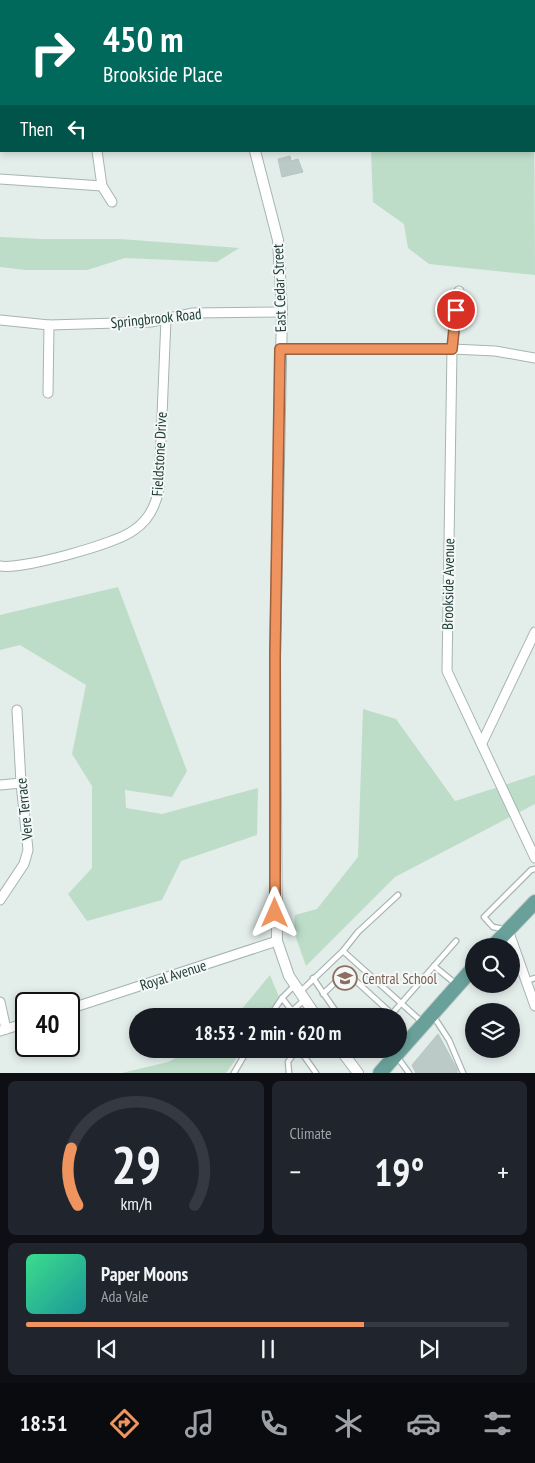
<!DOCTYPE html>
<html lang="en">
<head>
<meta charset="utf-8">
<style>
  :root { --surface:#171b24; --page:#20242c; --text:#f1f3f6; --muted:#9ea1a6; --line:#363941; --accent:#ef945f }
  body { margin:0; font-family:"PT Sans Narrow",sans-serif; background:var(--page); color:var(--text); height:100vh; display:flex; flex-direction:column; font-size:19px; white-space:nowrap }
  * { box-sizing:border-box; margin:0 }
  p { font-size:16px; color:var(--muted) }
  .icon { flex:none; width:28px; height:28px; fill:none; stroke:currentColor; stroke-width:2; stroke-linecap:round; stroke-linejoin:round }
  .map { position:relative; height:1073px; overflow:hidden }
  .panel { display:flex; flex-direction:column; gap:8px; padding:8px; background:#0d0f14; flex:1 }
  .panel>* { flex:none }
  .guide { position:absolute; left:0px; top:0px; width:535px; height:152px; box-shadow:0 2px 8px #0003; background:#00695c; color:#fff; overflow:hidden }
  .tools { position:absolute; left:465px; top:938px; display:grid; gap:10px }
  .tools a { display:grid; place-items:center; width:55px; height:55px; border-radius:50%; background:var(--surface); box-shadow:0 2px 8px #0003; font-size:25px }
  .speed { position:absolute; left:15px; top:992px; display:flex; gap:10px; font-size:25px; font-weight:700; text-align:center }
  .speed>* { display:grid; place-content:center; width:65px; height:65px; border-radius:50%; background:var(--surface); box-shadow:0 2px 8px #0003; line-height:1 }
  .speed .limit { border:2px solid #111; border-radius:8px; background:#fff; color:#111 }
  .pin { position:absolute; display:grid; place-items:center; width:42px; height:42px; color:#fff; margin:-21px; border:2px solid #fff; border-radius:50%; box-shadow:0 1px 5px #0007 }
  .me { position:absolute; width:55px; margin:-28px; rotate:0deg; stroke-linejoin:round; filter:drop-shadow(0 0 4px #0008) }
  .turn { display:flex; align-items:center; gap:18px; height:105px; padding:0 20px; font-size:22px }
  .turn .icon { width:65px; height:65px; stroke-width:2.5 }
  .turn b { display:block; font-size:35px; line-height:42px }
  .then { display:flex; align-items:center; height:48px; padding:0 20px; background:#0003; gap:10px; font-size:19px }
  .big { font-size:38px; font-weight:800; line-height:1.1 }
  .panel .widget { flex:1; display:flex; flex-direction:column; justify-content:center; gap:8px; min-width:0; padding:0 18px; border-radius:8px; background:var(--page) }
  .panel .dial { align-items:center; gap:0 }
  .dial svg { height:130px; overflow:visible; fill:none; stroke:var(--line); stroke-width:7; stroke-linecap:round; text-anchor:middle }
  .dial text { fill:var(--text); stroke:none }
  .song { display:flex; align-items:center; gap:15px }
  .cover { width:60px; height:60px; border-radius:8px; background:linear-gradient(135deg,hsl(150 70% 55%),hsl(180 70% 35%)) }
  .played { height:5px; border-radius:2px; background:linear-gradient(90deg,var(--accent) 70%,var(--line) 70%) }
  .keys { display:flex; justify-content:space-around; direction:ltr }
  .heat { display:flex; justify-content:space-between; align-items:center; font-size:28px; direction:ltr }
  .panel .tiles { flex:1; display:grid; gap:8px; grid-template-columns:1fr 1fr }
  .widget:last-child { grid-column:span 2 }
  .trip { position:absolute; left:129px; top:1008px; width:278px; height:50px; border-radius:25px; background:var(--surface); box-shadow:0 2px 8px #0003; font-weight:800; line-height:50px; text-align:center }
  .tab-bar { display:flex; height:80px; justify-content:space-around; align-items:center; background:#090b0e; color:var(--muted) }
  .tab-bar .icon { width:35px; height:35px }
  .tab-bar .active { color:var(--accent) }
  .tab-bar b { font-size:22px; color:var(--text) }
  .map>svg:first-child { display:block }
  .green { fill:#bdddc9 }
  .building { fill:#bbcac6; stroke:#b6c6c1 }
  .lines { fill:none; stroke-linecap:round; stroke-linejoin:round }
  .service-casing { stroke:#a6b5b2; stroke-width:7 }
  .minor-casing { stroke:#a6b5b2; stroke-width:11 }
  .tertiary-casing { stroke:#a6b5b2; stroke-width:12 }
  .primary-casing { stroke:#c1c9c8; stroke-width:16 }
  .service { stroke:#fff; stroke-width:4.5 }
  .minor { stroke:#fff; stroke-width:9 }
  .tertiary { stroke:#fff; stroke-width:10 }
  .primary { stroke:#69a19a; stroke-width:14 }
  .route-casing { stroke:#9b603e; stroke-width:12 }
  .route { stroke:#ef945f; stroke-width:9 }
  .labels { text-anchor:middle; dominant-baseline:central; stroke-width:4; stroke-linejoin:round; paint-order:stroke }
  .street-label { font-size:15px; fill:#233e3a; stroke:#f4f9f7 }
  .education-label { font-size:15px; fill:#785e54; stroke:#f4f9f7; text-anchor:start }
</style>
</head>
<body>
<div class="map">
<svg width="535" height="1073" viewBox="0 0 535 1073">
  <rect width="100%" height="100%" fill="#e3edea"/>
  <g class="green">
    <polygon points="534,88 535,275 429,264 408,248 404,224 373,202 371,151 534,151"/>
    <polygon points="0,237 42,239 120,239 239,248 217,262 125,258 87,270 25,270 0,267"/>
    <polygon points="118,587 187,771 172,797 125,790 126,808 162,814 258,788 257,835 181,861 162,900 87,921 68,894 92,868 92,786 72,754 86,685 20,645 0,650 0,615"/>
    <polygon points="363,709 396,719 455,801 535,775 535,804 395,877 306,966 294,932 295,915 317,909 358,857"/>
    <polygon points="270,975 279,997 266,1016 236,1016"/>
    <polygon points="192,1049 243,1049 226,1073 122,1073 168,1062"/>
  </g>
  <g class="building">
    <polygon points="290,156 291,161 298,159 303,172 282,177 278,159"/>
    <polygon points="438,1034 457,1069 457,1073 416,1073 412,1065"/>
  </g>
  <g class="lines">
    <g class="service-casing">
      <g id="service">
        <polyline points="504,929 493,927 484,917 531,870 535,869"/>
        <polyline points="343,951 422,1022"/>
        <polyline points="434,966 456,984"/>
        <polyline points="313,978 339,1016"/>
        <polyline points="526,981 535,978"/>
        <polyline points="300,992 343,951 358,932 398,895"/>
        <polyline points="323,994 346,972 392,1014"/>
        <polyline points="282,998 294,986"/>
        <polyline points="292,1011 304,1000"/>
        <polyline points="270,1016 282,998 296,1016"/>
        <polyline points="390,1016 456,941"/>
        <polyline points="434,1017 449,1040 463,1073"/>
        <polyline points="299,1049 316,1073"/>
        <polyline points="398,1058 409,1073"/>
        <polyline points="234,1073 248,1049"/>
        <polyline points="289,1073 288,1062 297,1049"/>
      </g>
    </g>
    <g class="minor-casing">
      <g id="minor">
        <polyline points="5,1 6,0"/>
        <polyline points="0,19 1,15"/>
        <polyline points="534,35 535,35"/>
        <polyline points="0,46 1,46"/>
        <polyline points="97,151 102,186 112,202"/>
        <polyline points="0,179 102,186"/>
        <polyline points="459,291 452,349 447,671 535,858"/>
        <polyline points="0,320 49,325 151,322 193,313 282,312"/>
        <polyline points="280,349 452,349 495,351 535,358"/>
        <polyline points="48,393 49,325"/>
        <path d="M0,566C21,570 116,544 134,530C149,520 156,506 159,488L166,319"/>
        <polyline points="482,743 535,632"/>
        <polyline points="0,785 21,783"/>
        <polyline points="0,900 24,864 28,850 21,783 17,710"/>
        <polyline points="508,930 535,1006"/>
        <polyline points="0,1002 6,1029"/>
        <polyline points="69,1009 277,941"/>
        <polyline points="0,1031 26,1023"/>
      </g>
    </g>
    <g class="tertiary-casing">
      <g id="tertiary">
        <polyline points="238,1 238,0"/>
        <polyline points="255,151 278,240 282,312 275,657 277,941 289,976 316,1016"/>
        <polyline points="340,1049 358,1073"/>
      </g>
    </g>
    <g class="primary-casing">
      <g id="primary">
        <polyline points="493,946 535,902"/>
        <polyline points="380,1073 474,967"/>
      </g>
    </g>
    <use href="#service" class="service"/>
    <use href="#minor" class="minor"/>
    <use href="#tertiary" class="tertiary"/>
    <use href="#primary" class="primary"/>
  </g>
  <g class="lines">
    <g class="route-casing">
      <polyline id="route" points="275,913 275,657 280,349 452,349 456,310"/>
    </g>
    <use href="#route" class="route"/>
  </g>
  <defs>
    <g id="school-ring" transform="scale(1.25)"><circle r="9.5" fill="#f4f9f7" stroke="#8d6e63" stroke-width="1.5"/><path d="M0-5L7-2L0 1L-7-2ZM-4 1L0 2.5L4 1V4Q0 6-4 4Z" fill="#8d6e63"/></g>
  </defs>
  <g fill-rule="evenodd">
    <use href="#school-ring" x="345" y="978"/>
  </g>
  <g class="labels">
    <g class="street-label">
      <text transform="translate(279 288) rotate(-92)">East Cedar Street</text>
      <text transform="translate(156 318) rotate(-6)">Springbrook Road</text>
      <text transform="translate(159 454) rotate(-87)">Fieldstone Drive</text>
      <text transform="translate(448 584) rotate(-89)">Brookside Avenue</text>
      <text transform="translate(24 809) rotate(-96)">Vere Terrace</text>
      <text transform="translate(173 975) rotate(-18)">Royal Avenue</text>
    </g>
    <g class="education-label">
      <text x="362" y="978">Central School</text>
    </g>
  </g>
</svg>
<div class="tools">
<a><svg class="icon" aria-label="search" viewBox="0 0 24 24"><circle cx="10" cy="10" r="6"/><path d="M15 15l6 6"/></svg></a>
<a><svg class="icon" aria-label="layers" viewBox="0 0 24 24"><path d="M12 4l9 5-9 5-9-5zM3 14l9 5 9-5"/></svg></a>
</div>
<div class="speed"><div class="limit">40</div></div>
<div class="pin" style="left:456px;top:310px;background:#d93025"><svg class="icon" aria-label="arrive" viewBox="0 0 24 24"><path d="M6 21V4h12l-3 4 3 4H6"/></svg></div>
<svg class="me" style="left:275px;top:913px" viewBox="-20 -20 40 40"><path d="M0-17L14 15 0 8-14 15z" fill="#ef945f" stroke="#fff" stroke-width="4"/></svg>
<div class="trip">18:53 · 2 min · 620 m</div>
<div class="guide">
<div class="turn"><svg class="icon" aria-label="right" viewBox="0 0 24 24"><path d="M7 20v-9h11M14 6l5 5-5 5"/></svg><div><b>450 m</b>Brookside Place</div></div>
<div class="then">Then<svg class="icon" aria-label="left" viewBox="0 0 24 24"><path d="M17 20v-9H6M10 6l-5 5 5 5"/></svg></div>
</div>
</div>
<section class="panel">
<div class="tiles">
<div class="widget dial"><svg viewBox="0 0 100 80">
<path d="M14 69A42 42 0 1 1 86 69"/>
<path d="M14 69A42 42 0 0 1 10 34" stroke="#ef945f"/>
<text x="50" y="56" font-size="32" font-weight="700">29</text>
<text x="50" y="72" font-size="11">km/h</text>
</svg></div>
<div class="widget"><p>Climate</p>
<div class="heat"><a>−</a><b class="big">19°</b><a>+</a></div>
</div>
<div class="widget">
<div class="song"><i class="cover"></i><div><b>Paper Moons</b><p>Ada Vale</p></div></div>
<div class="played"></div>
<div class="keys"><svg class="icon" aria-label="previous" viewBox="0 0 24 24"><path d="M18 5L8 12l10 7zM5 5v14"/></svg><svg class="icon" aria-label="pause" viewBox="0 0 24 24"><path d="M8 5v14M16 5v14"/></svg><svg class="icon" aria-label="next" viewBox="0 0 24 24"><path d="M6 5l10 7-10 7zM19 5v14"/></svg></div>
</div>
</div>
</section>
<nav class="tab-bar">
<b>18:51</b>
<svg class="icon active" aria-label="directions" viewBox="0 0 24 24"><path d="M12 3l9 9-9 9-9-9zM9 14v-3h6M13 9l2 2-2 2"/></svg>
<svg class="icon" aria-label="music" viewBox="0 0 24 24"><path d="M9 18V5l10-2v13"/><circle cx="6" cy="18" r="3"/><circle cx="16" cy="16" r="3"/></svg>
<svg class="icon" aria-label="phone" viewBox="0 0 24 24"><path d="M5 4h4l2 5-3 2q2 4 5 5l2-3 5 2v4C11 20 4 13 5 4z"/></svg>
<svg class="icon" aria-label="climate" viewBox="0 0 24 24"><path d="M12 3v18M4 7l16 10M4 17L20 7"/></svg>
<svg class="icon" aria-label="car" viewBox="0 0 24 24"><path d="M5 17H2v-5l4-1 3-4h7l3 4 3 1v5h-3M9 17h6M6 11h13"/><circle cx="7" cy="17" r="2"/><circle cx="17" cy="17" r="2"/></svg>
<svg class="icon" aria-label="filters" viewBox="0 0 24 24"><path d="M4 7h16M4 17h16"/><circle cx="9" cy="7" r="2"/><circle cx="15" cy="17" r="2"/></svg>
</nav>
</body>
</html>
